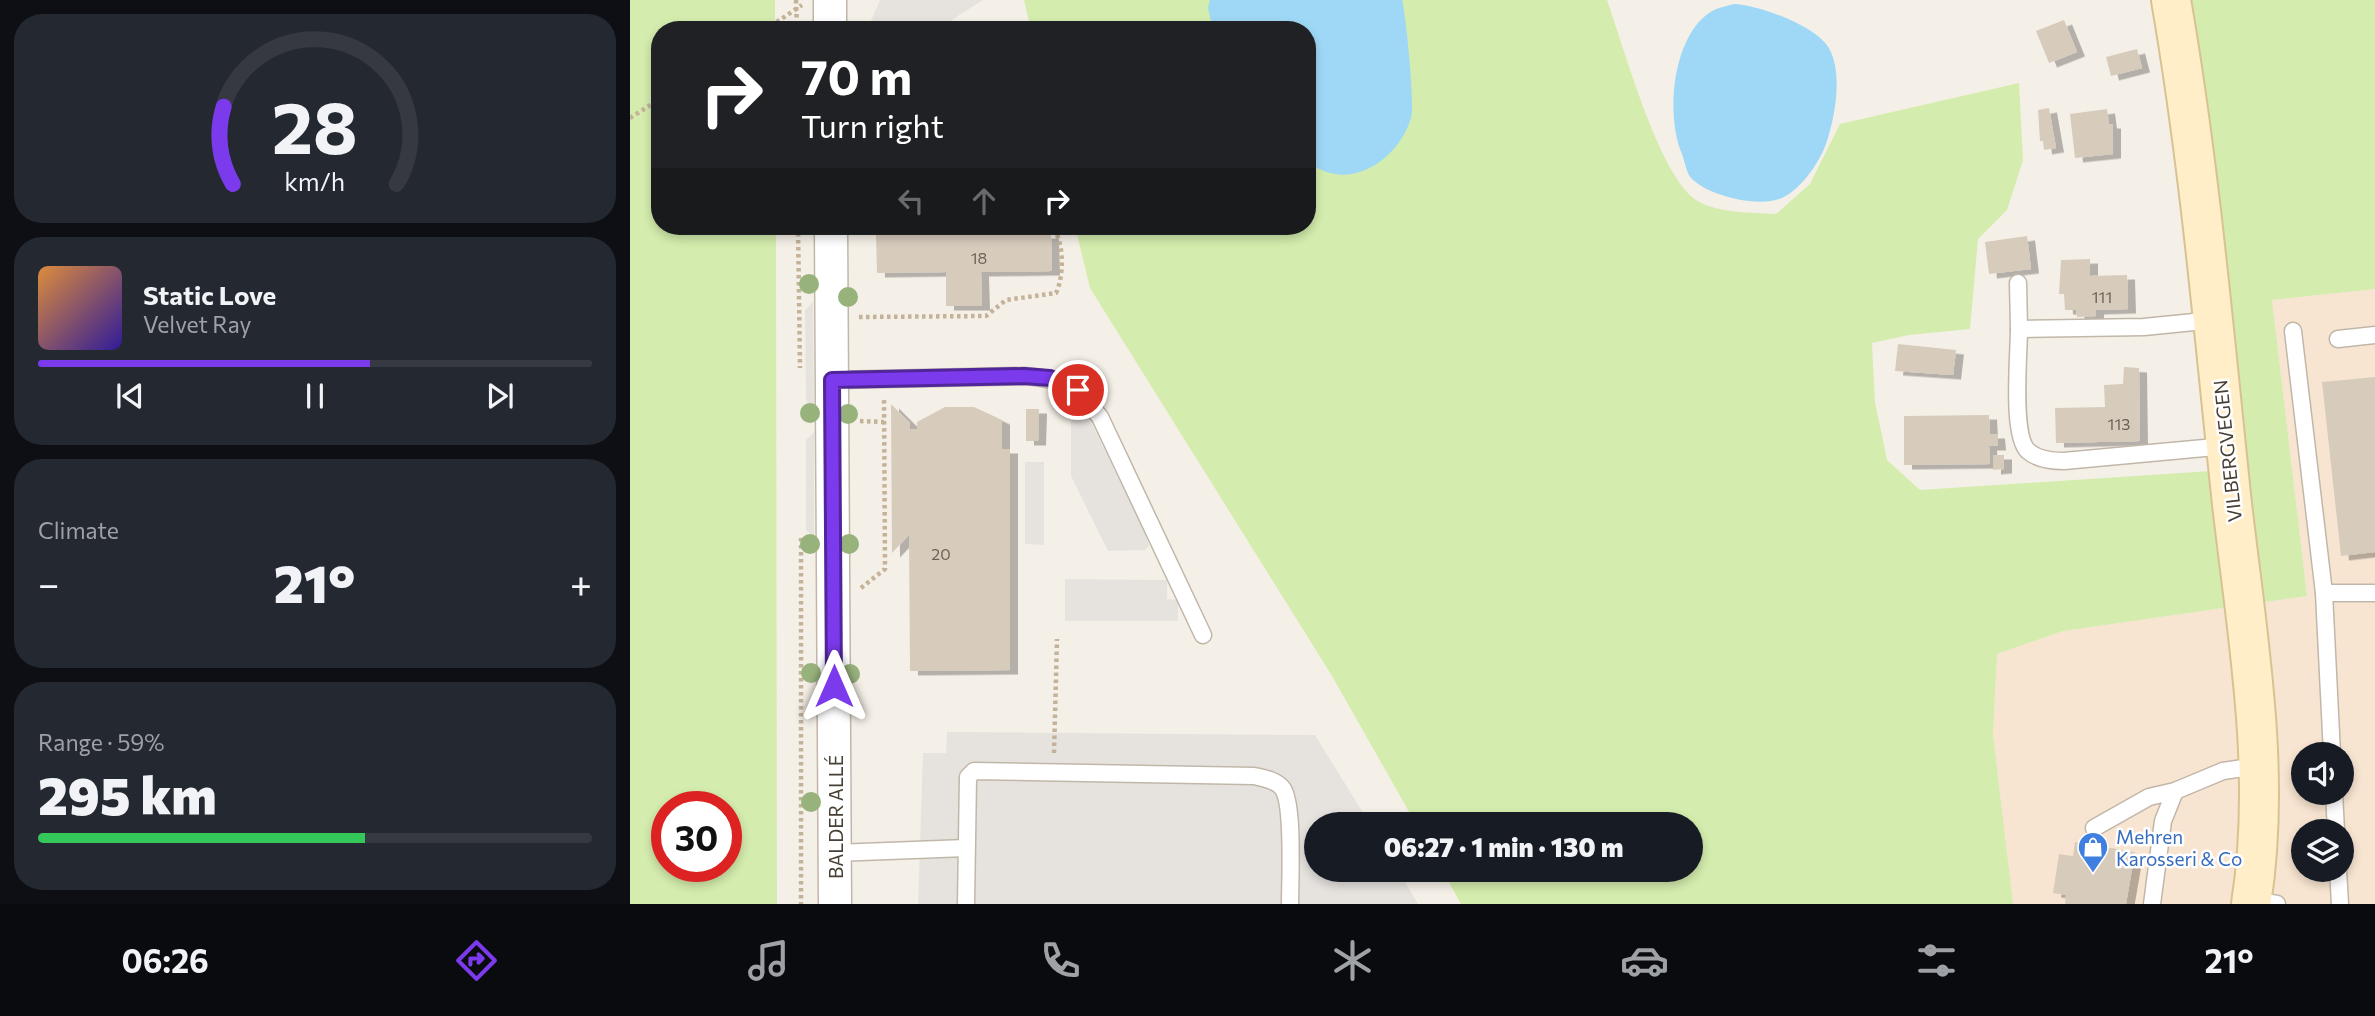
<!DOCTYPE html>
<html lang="en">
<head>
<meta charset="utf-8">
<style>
  :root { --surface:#171b24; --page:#242831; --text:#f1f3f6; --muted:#9ea1a6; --line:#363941; --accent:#7c3aed }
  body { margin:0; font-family:Commissioner,sans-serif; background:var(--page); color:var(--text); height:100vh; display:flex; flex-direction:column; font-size:26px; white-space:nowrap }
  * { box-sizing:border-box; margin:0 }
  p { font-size:23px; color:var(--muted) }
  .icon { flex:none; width:38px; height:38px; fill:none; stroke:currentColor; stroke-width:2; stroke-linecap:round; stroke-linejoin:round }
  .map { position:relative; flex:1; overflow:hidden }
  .drawer { display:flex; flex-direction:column; gap:14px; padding:14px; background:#0d0f14; width:630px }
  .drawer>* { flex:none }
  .guide { position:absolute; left:21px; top:21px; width:665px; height:214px; border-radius:28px; box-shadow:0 4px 10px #0003; background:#202124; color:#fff; overflow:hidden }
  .buttons { position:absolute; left:1661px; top:742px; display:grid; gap:14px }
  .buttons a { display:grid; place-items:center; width:63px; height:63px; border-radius:50%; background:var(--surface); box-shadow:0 4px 10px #0003; font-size:35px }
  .speed { position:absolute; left:21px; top:791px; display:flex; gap:14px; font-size:35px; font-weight:700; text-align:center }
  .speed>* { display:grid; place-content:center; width:91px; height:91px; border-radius:50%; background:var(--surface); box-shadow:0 4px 10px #0003; line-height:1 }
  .speed .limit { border:10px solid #d22; background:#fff; color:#111 }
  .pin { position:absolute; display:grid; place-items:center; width:60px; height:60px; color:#fff; margin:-30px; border:4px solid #fff; border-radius:50%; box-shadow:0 2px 7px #0007 }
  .me { position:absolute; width:77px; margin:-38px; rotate:0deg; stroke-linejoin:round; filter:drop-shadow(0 0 5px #0008) }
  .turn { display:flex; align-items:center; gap:24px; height:147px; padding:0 35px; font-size:32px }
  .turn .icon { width:91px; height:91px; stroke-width:2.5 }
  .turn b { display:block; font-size:49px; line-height:60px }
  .lanes { display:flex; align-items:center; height:66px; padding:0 35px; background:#0003; justify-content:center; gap:35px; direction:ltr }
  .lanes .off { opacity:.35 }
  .big { font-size:52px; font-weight:800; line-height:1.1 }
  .drawer .tile { flex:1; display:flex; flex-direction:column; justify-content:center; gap:10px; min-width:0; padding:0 24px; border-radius:28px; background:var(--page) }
  .drawer .dial { align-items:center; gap:0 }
  .dial svg { height:182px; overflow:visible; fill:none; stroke:var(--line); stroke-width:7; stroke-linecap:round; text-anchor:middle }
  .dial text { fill:var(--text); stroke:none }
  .song { display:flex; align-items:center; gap:21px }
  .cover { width:84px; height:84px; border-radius:10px; background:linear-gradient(135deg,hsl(30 70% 55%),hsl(250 70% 35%)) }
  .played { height:7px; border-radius:4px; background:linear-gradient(90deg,var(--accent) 60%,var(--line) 60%) }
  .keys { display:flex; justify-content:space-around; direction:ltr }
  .heat { display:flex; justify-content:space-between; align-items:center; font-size:38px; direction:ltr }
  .charge { height:10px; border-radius:5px; background:linear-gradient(90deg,#34c759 59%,var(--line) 0) }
  .trip { position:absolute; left:674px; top:812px; width:399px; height:70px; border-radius:35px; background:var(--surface); box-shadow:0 4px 10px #0003; font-weight:800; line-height:70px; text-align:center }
  .tab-bar { display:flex; height:112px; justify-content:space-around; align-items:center; background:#090b0e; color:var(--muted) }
  .tab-bar .icon { width:49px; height:49px }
  .tab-bar .current { color:var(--accent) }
  .tab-bar b { font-size:32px; color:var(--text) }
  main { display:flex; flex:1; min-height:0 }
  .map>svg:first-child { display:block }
  .commercial { fill:#f8e5d1; fill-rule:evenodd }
  .green { fill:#d4ecad; fill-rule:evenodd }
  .parking { fill:#e6e3df }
  .water { fill:#9fd8f6 }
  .building { fill:#d7cbbc; filter:url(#shadow) }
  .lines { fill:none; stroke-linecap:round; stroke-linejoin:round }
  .lane-casing { stroke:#c1b7a9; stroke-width:19 }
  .street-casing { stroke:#c1b7a9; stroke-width:35 }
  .secondary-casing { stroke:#d8c294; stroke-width:42 }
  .path { stroke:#c4b299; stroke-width:4.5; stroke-dasharray:3.5 3.5; stroke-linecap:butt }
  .lane { stroke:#fff; stroke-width:16 }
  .street { stroke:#fff; stroke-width:32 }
  .secondary { stroke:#ffeec7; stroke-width:38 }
  .tree { fill:#98b27c }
  .route-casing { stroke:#51269a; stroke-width:18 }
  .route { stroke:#7c3aed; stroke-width:12 }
  .labels { text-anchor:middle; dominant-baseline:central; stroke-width:5; stroke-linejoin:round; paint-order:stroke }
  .number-label { font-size:16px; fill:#6c6357 }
  .street-label { font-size:19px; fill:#494035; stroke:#fff }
  .shop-label { font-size:19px; fill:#366cbe; stroke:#fff; text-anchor:start }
</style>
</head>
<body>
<main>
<section class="drawer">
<div class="tile dial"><svg viewBox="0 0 100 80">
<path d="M14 69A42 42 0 1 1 86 69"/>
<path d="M14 69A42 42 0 0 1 10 35" stroke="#7c3aed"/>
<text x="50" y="56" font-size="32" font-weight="700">28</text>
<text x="50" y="72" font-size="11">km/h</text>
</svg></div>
<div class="tile">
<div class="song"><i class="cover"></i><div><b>Static Love</b><p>Velvet Ray</p></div></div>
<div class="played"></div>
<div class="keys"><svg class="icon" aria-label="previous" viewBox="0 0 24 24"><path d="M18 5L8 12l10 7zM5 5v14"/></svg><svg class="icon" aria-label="pause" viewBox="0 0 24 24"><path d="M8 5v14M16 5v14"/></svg><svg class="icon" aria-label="next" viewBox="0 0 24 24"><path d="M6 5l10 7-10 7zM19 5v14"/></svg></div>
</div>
<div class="tile"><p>Climate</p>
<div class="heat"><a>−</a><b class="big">21°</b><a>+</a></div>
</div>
<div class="tile"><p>Range · 59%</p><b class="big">295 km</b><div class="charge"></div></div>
</section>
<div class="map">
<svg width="1745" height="904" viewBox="0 0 1745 904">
  <defs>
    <filter id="shadow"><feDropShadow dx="8" dy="4.5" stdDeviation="0" flood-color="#0004"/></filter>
  </defs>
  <rect width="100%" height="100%" fill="#f5f0e7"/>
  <path class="commercial" d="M1745,289V904H1383L1363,734L1367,654L1433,631L1677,596L1642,300ZM1673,754H1712V793H1673ZM1673,831H1712V870H1673Z"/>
  <g class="green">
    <path d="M0,0H145V30H30V226H146L147,904H0ZM37,807H96V866H37Z"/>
    <polygon points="394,0 608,0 614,30 401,30"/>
    <path d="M749,0H977C994,48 1026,165 1062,197C1082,214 1121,212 1146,214L1180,184L1210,124L1389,83L1393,160L1377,210L1348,239L1340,329L1279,335L1242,343L1245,402L1257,460L1290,490L1581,471L1534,40L1525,0H1745V289L1642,300L1677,596L1433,631L1367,654L1363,734L1383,904H831L812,870H1060V824H786L702,676L460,288L445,226H677V109Z"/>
  </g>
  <g class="parking">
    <polygon points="250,0 353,0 306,30 242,30 241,21"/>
    <polygon points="183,302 184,408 176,400 175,310"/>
    <polygon points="451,415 459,418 516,535 519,546 515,550 478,551 441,476 441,421"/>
    <polygon points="184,432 184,537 176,530 176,440"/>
    <polygon points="395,462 414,462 414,545 395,544"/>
    <polygon points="435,579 537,580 537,599 548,600 548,621 435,621"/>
    <polygon points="317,732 685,735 740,824 686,824 686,870 768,870 788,904 288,904 293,753 316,753"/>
  </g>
  <g class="water">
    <path d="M580,0H772C776,14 785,106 781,118C768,162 715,195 677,160V30H583L578,8Z"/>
    <path d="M1104,4C1129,5 1191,27 1201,52C1212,78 1205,116 1197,141C1191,160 1172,189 1152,198C1129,208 1079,196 1062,179C1056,173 1055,162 1052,154C1035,116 1042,32 1084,10C1090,7 1098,6 1104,4Z"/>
  </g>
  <g class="building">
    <polygon points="1434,20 1447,52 1419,63 1406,31"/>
    <polygon points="1507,49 1512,68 1481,76 1476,57"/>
    <polygon points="1419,108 1426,148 1414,150 1413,141 1410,141 1408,110"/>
    <polygon points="1477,109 1479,124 1483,124 1483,154 1445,158 1440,114"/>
    <polygon points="278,226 316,226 316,234 352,234 352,226 389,226 389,234 421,234 422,271 351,272 352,306 316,306 316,272 247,273 246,234 278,234"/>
    <polygon points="1397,236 1401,269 1359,274 1355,242"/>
    <polygon points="1460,259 1460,276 1497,275 1498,309 1466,310 1466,316 1447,317 1446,310 1435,310 1434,294 1429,294 1431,260"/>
    <polygon points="1268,344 1326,350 1323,375 1265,371"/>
    <polygon points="1494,367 1509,368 1510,441 1426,443 1425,408 1475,407 1474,385 1493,384"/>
    <polygon points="1745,377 1745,552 1711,556 1692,382"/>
    <polygon points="261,404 280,423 280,429 287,429 287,422 315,407 344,407 372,420 372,449 380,449 380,670 280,671 279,535 262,553"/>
    <polygon points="396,409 409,409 408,441 396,441"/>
    <polygon points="1359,415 1360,434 1367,434 1368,446 1359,446 1360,464 1274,465 1274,416"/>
    <polygon points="1363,455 1374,455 1374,469 1363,470"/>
    <polygon points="1445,842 1505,852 1496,904 1435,904 1436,895 1423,893 1429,854 1443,856"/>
  </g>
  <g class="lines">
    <g class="lane-casing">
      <g id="lane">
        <polyline points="1388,283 1389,329 1514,327 1584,320"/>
        <path d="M1389,329C1389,354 1381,435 1398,451C1407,459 1423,461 1434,461L1596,446"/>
        <polyline points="1663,331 1694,593 1702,754"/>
        <polyline points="1708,339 1745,335"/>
        <path d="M202,380L394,376C435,379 445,386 470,417L573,635"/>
        <polyline points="1694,593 1745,593"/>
        <polyline points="1704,793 1706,831"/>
        <polyline points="1464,828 1519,797 1545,791 1593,771 1627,766"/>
        <polyline points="205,853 336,848"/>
        <polyline points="1708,870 1710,904"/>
        <polyline points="1622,900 1647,904"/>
        <path d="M336,904L338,777L344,771L624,776C633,778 647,780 653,789C664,806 660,881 660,904"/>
        <polyline points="1522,904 1533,821 1545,791"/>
      </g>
    </g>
    <g class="street-casing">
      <g id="street">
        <polyline points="200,0 200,30"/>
        <polyline points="201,226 205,904"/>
      </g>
    </g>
    <g class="secondary-casing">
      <path id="secondary" d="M1541,0C1570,167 1584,335 1602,504C1617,634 1642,773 1621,904"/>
    </g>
    <g class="path">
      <polyline points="166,0 167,30"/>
      <polyline points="135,30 172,5"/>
      <polyline points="0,118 30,99"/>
      <polyline points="168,226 170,368"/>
      <path d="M229,317L356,316L376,300L426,293C434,277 435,239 421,226"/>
      <polyline points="230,421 254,422"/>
      <polyline points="171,538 171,904"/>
      <polyline points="231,588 255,569 254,398"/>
      <polyline points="424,753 427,639"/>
    </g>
    <use href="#lane" class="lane"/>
    <use href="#street" class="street"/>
    <use href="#secondary" class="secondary"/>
  </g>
  <g class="tree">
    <circle cx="179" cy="284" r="10"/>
    <circle cx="218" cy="297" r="10"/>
    <circle cx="180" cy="413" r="10"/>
    <circle cx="218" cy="414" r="10"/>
    <circle cx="180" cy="544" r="10"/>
    <circle cx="219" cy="544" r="10"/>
    <circle cx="181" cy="673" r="10"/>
    <circle cx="220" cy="674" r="10"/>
    <circle cx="181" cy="802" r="10"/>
  </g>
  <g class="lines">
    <g class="route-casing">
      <polyline id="route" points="204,686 202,380 394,376 420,378 448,390"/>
    </g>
    <use href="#route" class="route"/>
  </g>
  <defs>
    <g id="shop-pin" transform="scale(1.575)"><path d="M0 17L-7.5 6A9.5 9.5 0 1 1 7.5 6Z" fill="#3f7fe0" stroke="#fff"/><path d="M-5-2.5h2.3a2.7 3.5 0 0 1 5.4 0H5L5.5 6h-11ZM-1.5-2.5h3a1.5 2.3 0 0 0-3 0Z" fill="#fff"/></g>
  </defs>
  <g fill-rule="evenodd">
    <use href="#shop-pin" x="1463" y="847"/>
  </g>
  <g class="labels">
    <g class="number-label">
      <text x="349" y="257">18</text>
      <text x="1472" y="296">111</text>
      <text x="1489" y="423">113</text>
      <text x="311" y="553">20</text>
    </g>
    <g class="street-label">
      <text transform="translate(1597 451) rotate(-96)">VILBERGVEGEN</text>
      <text transform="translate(205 817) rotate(-90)">BALDER ALLÉ</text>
    </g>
    <g class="shop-label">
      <text x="1486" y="836">Mehren<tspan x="1486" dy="22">Karosseri &amp; Co</tspan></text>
    </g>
  </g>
</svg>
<div class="buttons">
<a><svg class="icon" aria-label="sound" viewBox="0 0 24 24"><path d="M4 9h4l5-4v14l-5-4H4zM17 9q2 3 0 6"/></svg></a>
<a><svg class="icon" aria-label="layers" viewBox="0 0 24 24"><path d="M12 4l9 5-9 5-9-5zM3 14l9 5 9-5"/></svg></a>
</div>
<div class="speed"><div class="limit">30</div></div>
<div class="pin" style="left:448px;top:390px;background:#d93025"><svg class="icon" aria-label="arrive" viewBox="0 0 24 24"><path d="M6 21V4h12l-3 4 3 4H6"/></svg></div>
<svg class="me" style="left:204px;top:686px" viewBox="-20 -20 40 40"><path d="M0-17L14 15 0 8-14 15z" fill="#7c3aed" stroke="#fff" stroke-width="4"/></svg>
<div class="trip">06:27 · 1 min · 130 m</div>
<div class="guide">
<div class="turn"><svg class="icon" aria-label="right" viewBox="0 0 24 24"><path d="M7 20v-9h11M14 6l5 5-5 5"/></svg><div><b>70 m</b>Turn right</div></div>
<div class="lanes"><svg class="icon off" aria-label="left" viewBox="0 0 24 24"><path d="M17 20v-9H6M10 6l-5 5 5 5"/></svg><svg class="icon off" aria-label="ahead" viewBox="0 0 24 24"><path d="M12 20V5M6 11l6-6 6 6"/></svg><svg class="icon" aria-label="right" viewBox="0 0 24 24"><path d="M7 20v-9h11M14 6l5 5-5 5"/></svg></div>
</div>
</div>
</main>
<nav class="tab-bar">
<b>06:26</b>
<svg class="icon current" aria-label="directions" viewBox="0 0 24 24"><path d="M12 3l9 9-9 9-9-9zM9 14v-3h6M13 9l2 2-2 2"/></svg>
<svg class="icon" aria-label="music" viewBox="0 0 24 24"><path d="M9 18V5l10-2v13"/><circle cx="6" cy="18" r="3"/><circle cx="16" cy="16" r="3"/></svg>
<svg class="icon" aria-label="phone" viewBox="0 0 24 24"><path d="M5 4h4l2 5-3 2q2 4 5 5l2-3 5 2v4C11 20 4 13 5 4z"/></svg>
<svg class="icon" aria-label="climate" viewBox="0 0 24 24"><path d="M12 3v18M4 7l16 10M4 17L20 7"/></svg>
<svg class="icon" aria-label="car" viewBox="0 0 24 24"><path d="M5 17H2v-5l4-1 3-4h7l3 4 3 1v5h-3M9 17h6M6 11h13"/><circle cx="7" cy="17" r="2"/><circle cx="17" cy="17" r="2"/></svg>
<svg class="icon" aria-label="filters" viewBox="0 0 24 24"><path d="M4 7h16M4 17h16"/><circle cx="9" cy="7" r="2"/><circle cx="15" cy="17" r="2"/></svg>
<b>21°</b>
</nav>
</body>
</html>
